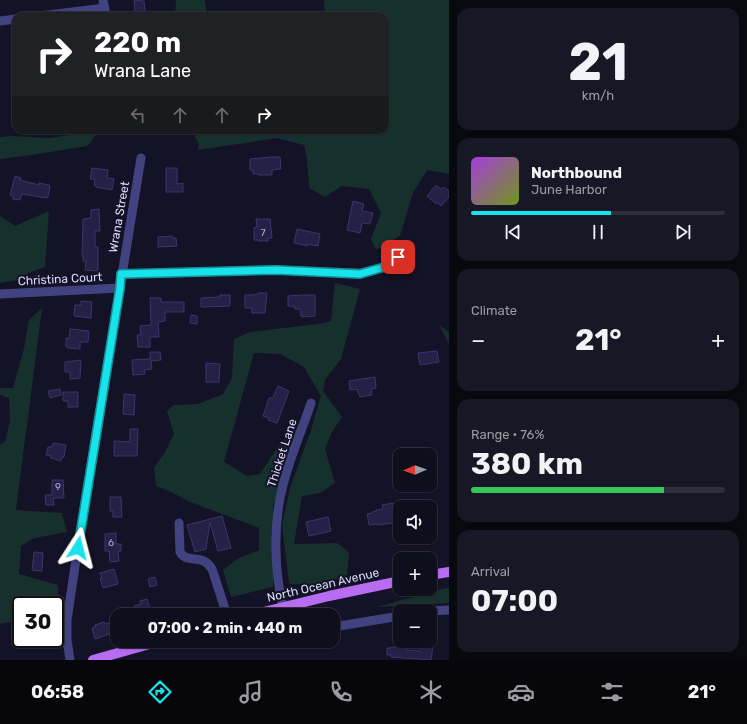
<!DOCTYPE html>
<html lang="en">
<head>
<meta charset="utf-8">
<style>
  :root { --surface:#0f0e1c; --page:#181725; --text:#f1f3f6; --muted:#9b9ca3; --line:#2f2e3b; --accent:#18e2ea }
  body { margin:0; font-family:Rubik,sans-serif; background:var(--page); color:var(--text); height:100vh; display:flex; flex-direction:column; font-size:15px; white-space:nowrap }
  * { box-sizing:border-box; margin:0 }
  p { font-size:13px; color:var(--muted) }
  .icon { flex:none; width:22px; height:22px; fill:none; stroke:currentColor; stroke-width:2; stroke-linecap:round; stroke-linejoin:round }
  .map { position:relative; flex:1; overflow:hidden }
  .side { display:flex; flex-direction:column; gap:8px; padding:8px; background:#08080f; width:298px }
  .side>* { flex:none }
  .guide { position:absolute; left:12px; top:12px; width:377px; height:122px; border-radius:12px; box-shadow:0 1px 3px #0004,0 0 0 1px var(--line); background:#202124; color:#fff; overflow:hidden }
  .needle { width:26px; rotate:268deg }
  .controls { position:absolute; left:393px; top:448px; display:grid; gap:8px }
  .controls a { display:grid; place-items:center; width:44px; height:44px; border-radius:8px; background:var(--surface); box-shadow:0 1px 3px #0004,0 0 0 1px var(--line); font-size:20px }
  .speed { position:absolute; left:12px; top:596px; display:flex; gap:8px; font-size:20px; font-weight:700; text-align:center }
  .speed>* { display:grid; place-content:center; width:52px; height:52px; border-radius:50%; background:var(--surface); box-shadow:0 1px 3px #0004,0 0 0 1px var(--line); line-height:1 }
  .speed .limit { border:2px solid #111; border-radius:6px; background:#fff; color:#111 }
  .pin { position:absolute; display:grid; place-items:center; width:34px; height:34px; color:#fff; margin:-17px; border-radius:8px; box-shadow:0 2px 6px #0006 }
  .me { position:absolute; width:44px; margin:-22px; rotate:9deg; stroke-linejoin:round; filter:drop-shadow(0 0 3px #0008) }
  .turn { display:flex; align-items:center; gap:14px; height:84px; padding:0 16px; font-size:18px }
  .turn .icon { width:52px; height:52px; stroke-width:2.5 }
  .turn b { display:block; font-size:28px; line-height:34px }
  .lanes { display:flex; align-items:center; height:38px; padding:0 16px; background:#0003; justify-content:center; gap:20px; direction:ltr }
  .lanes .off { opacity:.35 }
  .big { font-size:30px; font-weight:700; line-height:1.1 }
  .side .widget { flex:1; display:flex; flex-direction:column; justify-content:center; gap:6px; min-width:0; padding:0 14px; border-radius:12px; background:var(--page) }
  .side .dial { align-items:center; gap:0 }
  .dial b { font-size:52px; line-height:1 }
  .song { display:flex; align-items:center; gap:12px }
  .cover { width:48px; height:48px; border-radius:6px; background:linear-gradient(135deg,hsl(280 70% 55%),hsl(80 70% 35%)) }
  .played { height:4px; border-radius:2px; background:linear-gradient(90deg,var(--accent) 55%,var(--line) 55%) }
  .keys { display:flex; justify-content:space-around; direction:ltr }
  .heat { display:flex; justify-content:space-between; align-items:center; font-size:22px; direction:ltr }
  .charge { height:6px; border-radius:3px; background:linear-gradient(90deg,#34c759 76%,var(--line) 0) }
  .trip { position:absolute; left:110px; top:608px; width:230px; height:40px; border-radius:12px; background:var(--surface); box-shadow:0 1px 3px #0004,0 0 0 1px var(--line); font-weight:700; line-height:40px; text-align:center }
  .dock { display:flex; height:64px; justify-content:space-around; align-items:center; background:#06060b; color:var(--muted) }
  .dock .icon { width:28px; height:28px }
  .dock .selected { color:var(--accent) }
  .dock b { font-size:18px; color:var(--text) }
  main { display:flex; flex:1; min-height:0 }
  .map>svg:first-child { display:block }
  .green { fill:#16302d }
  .building { fill:#252046; stroke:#3c346f }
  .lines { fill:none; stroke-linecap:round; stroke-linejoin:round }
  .minor { stroke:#414381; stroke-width:9 }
  .major { stroke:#b76cf2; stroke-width:10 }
  .route-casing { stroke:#109398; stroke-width:10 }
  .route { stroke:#18e2ea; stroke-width:7 }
  .labels { text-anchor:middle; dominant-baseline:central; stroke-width:4; stroke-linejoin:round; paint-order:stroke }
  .number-label { font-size:10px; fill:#aeacce }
  .street-label { font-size:12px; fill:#dcdbfc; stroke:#141226 }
</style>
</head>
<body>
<main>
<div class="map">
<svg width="449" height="660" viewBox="0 0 449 660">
  <rect width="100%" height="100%" fill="#141226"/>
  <g class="green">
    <polygon points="176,0 205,0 207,16 175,16"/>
    <polygon points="324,0 449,0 449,174 427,170 413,193 400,236 376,250 371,239 381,213 369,189 342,186 325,197 309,188 307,159 304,145 277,138 198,150 199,144 191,130 385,130 385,16 325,16"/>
    <polygon points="100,130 87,146 32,155 0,159 0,137 11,136 50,138"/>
    <polygon points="49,211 45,267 26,274 19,280 0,283 0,216 15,226"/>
    <polygon points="335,283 360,289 341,359 325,380 323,391 342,417 332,432 325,449 335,483 320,493 302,496 294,544 337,543 349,552 347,575 320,585 289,584 282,525 290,488 311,430 321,396 304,367 280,354 254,353 224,462 247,476 260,474 277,448 299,425 273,506 273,587 231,597 223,570 237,559 259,550 259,528 190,502 169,491 156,486 154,467 164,454 174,434 167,411 173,405 198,404 223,394 232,378 234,339 250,332 318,324 331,321"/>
    <polygon points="42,308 16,510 62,513 67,532 34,538 21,546 19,574 58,585 58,625 55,625 55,605 21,605 21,621 2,623 0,625 0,444 5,442 10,421 9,398 0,395 0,388 13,388 24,348 29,320"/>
    <polygon points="439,325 449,332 449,344"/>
    <polygon points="446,588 449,588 449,603 377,607"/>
  </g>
  <g class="building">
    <polygon points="134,0 144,1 145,12 144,13 135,14"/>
    <polygon points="271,157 280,157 281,169 272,170 272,175 259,175 259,174 253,174 253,170 250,170 250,159"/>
    <polygon points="92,168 108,170 107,178 114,179 112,190 96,187 96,186 94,185 95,179 90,179"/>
    <polygon points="166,168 177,168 177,184 183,183 183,192 166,192"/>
    <polygon points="15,176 21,178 20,180 39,185 39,183 49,185 50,186 48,197 46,198 22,194 20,200 13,199 13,196 10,195"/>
    <polygon points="436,185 441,189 444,187 449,191 449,197 441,206 437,202 436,204 427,196"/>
    <polygon points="353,201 364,204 362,211 373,213 370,224 362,223 360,233 347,230"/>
    <polygon points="99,209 100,231 95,231 95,247 98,247 98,271 85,270 86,261 83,261 83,256 82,256 83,219 91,218 91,210"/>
    <polygon points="256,219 270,219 272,238 268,238 268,241 258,241 258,240 254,240 254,228 257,227"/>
    <polygon points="297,229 320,234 318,246 307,244 307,246 294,243"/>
    <polygon points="172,236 172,238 176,238 177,246 158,247 158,237"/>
    <rect x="35" y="276" width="6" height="7"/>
    <polygon points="258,293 267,293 265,313 252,313 252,308 245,308 245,295 253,295 258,294"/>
    <polygon points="220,295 230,295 230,306 201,307 201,298 220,297"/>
    <polygon points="303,295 315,295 315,316 302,317 301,316 300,309 295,309 295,307 288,306 288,296"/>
    <polygon points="150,298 161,298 161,302 184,302 184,312 165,312 165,321 158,322 159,337 150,337 150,347 138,347 137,335 141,335 140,326 151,325"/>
    <polygon points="81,301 92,302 91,318 74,316 75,305 81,305"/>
    <polygon points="191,315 197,316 197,324 190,323"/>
    <polygon points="70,329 89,331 88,342 80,342 80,349 68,348 68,347 66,347 66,338 69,339"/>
    <polygon points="437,351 439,362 420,365 418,353"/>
    <polygon points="150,352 160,352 161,360 151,361 152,369 144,370 145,374 133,375 132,360 150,359"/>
    <polygon points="81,360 80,378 70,379 70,372 65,372 65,362"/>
    <polygon points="206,363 220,364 219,382 206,382"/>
    <polygon points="375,377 376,388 371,389 372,395 360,397 357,389 350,390 349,381"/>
    <polygon points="278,386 289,391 277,423 268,420 269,418 263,416 269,398 273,398"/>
    <polygon points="60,389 61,395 50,398 48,391"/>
    <polygon points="63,392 78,392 78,407 68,407 68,401 63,401"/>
    <polygon points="124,394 135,395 134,415 123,414"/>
    <polygon points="130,429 138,429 137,456 114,456 114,441 130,442"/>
    <polygon points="53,443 66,445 64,457 62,457 61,461 51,458 51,456 46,455 48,447 52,447"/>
    <polygon points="52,480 63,480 64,498 53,498 54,505 46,505 45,495 52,495"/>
    <polygon points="110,497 121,497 122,517 113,517 113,511 110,511"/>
    <polygon points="393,503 394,512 392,513 393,523 377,525 377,524 369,525 367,514 372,513 372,512 376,511 376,510 383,509 382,505"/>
    <polygon points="222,516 231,548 218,551 210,522 206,549 195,552 187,525"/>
    <polygon points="328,517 331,531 309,536 306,522"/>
    <polygon points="116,533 116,544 121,544 121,551 118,551 119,561 110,562 109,551 105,551 105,534"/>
    <polygon points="34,552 43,553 42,571 32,570"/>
    <polygon points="114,569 118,584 103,588 100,578 102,578 100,573"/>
    <polygon points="155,577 157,585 150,587 148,579"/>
    <polygon points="147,599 151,612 137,615 134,606 141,604 140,601"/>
    <polygon points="104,622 105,624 109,623 112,633 95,639 92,628 95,627 95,625"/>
    <polygon points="29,639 39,639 41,645 31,647"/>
    <polygon points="421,645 433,646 431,660 391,657 391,655 387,655 387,648 391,648 391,647 407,648 407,650 420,651"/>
  </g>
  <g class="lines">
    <g class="minor">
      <polyline points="103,0 106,16"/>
      <polyline points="40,16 105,8"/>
      <polyline points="0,21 16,19"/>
      <polyline points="121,274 276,270 360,273 388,266 408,248"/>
      <polyline points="0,294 120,288"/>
      <path d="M179,523L180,552C187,565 202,552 212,569L227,615"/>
      <path d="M283,607C274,570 273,522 283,485C290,457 302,430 311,403"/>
      <polyline points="430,611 449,610"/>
      <polyline points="333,627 400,616"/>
      <polyline points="70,660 67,640 67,620 80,533 141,158"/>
    </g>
    <g class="major">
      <polyline points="430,575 449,572"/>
      <polyline points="252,615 329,596 400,581"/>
      <polyline points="93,660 160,641"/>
    </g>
  </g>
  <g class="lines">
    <g class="route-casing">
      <polyline id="route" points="78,548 120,288 121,274 276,270 360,274 388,266 398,257"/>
    </g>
    <use href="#route" class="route"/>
  </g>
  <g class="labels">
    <g class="number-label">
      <text x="263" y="233">7</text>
      <text x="58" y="487">9</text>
      <text x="111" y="543">6</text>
    </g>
    <g class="street-label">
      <text transform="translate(119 217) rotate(-80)">Wrana Street</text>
      <text transform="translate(60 279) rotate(-3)">Christina Court</text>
      <text transform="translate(282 453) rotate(-72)">Thicket Lane</text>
      <text transform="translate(323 585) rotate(-13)">North Ocean Avenue</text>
    </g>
  </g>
</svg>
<div class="controls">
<a><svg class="needle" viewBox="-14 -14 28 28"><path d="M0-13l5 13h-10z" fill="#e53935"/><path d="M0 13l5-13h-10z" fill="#9b9ca3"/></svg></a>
<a><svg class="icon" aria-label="sound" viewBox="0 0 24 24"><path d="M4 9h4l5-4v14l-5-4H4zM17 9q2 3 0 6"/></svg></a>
<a>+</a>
<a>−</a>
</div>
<div class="speed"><div class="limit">30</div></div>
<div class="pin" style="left:398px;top:257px;background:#d93025"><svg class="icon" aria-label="arrive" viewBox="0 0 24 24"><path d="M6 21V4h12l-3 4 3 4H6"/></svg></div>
<svg class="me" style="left:78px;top:548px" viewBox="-20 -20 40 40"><path d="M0-17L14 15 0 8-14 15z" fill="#18e2ea" stroke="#fff" stroke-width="4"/></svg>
<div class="trip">07:00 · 2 min · 440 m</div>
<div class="guide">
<div class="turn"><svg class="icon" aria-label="right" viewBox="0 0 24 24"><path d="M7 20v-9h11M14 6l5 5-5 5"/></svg><div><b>220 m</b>Wrana Lane</div></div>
<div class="lanes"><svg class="icon off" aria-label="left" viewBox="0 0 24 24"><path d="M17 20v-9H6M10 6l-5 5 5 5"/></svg><svg class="icon off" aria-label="ahead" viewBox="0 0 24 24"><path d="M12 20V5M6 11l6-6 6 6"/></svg><svg class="icon off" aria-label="ahead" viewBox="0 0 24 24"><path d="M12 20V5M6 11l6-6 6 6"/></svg><svg class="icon" aria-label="right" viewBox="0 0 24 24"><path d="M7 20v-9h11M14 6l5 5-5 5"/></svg></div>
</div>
</div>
<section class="side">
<div class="widget dial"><b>21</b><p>km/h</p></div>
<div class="widget">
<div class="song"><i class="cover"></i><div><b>Northbound</b><p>June Harbor</p></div></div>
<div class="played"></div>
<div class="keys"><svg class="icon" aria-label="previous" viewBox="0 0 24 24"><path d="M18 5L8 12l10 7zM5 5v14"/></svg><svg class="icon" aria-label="pause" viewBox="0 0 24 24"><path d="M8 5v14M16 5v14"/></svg><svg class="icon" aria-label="next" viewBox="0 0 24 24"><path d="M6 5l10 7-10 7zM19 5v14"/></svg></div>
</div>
<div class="widget"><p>Climate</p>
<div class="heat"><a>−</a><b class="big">21°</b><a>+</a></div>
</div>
<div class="widget"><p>Range · 76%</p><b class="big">380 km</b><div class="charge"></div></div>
<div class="widget"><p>Arrival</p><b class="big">07:00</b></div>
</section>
</main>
<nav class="dock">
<b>06:58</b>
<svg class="icon selected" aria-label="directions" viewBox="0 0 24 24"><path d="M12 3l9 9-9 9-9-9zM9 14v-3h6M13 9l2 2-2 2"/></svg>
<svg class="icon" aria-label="music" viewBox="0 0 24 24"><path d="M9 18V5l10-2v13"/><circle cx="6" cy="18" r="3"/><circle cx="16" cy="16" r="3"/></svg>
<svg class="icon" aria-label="phone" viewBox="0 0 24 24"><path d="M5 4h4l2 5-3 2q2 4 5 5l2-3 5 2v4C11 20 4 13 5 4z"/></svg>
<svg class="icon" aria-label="climate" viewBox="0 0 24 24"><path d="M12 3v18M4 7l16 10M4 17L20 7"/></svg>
<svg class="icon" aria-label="car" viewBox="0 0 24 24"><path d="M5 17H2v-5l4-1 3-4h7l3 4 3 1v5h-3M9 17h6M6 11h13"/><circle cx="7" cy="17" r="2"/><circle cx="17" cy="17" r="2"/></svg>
<svg class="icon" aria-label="filters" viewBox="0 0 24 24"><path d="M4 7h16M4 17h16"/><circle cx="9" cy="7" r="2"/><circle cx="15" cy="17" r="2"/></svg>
<b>21°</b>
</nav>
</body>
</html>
